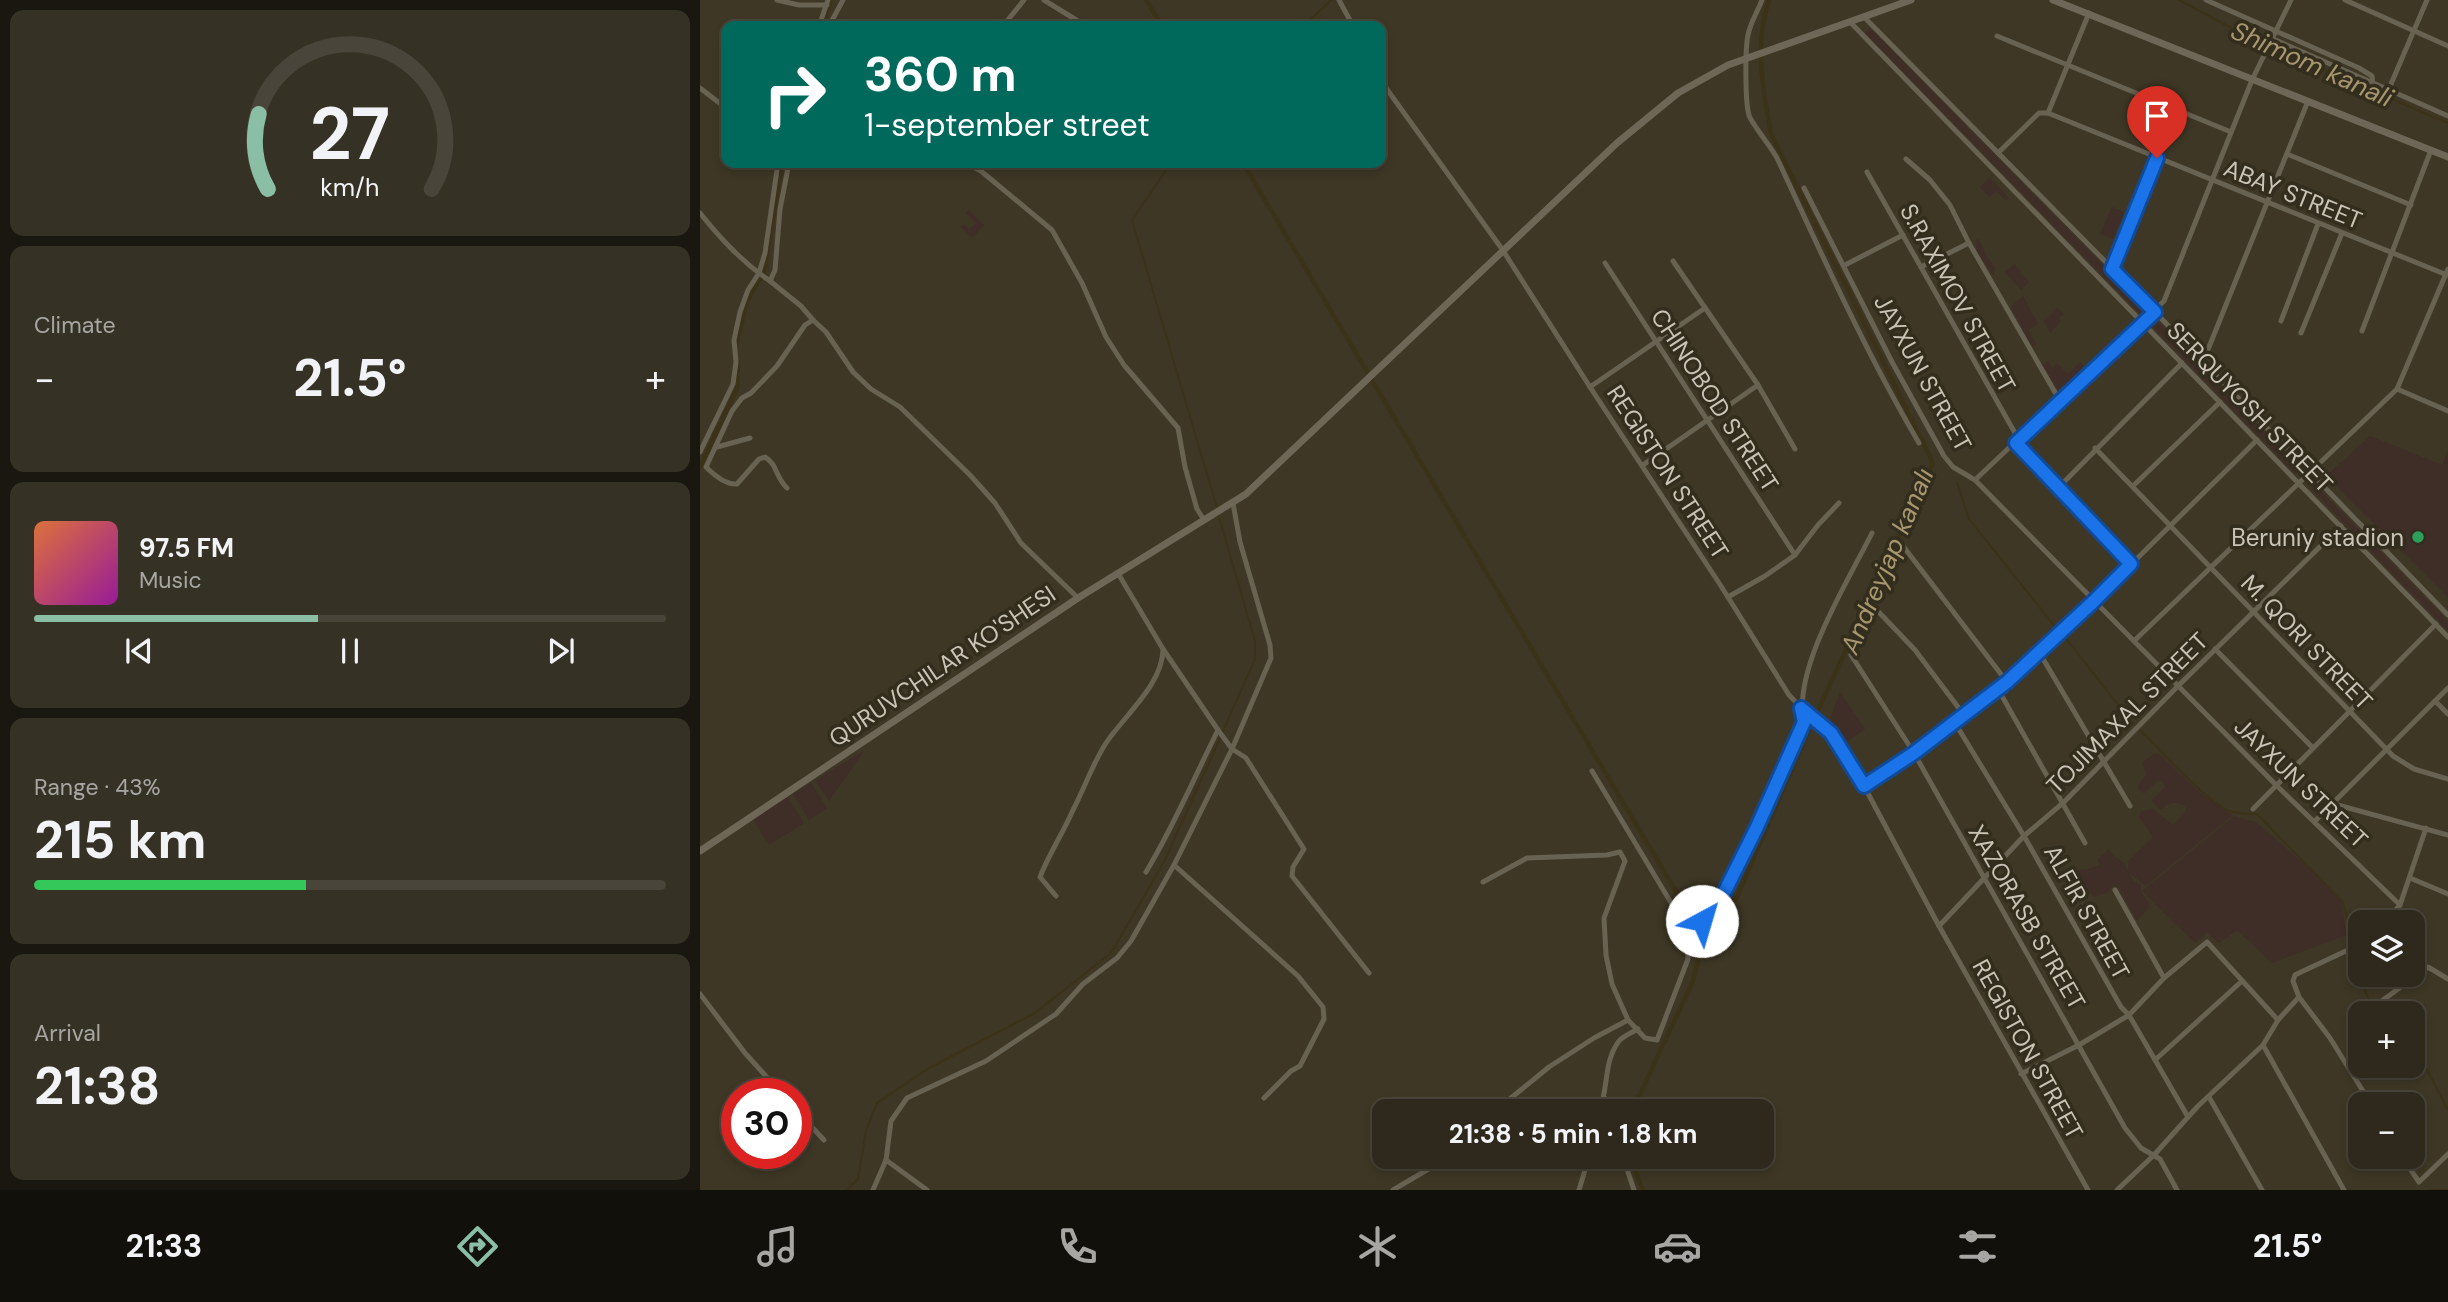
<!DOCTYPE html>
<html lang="en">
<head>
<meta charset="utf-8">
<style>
  :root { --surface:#2e291c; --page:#363125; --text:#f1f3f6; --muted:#a7a6a3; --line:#49453b; --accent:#8abfa5 }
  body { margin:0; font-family:"DM Sans",sans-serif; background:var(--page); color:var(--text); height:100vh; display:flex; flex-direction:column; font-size:26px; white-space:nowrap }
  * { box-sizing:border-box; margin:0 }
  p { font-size:23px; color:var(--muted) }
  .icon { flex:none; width:38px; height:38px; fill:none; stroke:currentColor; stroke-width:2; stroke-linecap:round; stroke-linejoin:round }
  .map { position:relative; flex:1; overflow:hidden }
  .drawer { display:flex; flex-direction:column; gap:10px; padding:10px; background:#19170f; width:700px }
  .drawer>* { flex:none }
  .guide { position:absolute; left:21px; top:21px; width:665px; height:147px; border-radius:14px; box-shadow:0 4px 10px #0003,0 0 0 2px var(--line); background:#00695c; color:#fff; overflow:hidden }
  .controls { position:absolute; left:1648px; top:910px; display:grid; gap:14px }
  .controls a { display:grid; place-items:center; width:77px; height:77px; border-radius:14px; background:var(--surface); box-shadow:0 4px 10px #0003,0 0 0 2px var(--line); font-size:35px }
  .speed { position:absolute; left:21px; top:1078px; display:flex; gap:14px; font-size:35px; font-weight:700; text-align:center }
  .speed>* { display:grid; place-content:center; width:91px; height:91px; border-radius:50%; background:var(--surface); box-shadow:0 4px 10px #0003,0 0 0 2px var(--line); line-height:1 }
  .speed .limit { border:10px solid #d22; background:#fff; color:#111 }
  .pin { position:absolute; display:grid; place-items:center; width:60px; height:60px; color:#fff; margin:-72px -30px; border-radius:50% 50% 50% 0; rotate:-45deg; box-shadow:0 0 7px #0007 }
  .pin .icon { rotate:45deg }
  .me { position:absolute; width:77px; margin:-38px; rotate:39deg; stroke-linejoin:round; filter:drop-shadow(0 0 5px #0008) }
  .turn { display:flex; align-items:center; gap:24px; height:147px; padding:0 28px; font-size:32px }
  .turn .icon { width:91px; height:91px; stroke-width:2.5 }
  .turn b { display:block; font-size:49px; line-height:60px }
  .big { font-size:52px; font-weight:700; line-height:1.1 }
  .drawer .card { flex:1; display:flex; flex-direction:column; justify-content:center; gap:10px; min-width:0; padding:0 24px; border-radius:14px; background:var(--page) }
  .drawer .dial { align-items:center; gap:0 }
  .dial svg { height:182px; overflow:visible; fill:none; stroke:var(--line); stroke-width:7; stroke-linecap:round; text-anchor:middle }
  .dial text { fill:var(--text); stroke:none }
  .song { display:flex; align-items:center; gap:21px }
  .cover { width:84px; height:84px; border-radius:10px; background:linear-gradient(135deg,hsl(20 70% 55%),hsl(300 70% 35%)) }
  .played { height:7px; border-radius:4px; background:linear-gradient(90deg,var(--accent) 45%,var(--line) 45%) }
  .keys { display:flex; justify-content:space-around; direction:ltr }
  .heat { display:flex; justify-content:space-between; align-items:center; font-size:38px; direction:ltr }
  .charge { height:10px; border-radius:5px; background:linear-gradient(90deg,#34c759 43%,var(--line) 0) }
  .trip { position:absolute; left:672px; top:1099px; width:402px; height:70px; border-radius:14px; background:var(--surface); box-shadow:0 4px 10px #0003,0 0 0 2px var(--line); font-weight:700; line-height:70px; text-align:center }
  .dock { display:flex; height:112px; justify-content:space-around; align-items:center; background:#12100b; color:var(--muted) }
  .dock .icon { width:49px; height:49px }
  .dock .selected { color:var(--accent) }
  .dock b { font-size:32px; color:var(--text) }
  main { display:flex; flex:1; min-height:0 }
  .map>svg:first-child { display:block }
  .green { fill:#3f2d27 }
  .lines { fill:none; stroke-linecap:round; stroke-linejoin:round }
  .stream { stroke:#3c3218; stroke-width:2 }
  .canal { stroke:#3c3218; stroke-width:4.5 }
  .minor { stroke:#686253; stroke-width:5 }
  .major { stroke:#6e6757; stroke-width:7 }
  .route-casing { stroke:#114b97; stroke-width:18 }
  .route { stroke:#1a73e8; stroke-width:12 }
  .leisure-dot { fill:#2e9e5b; stroke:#332d1e; stroke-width:2.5 }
  .labels { text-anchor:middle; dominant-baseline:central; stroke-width:7; stroke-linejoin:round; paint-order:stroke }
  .street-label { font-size:24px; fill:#c9c4b5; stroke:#332d1e }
  .poi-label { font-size:24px; fill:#c9c4b5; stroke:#332d1e; text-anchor:end }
  .water-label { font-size:26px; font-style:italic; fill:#a7976f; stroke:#332d1e }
</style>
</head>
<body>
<main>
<section class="drawer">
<div class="card dial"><svg viewBox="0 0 100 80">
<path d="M14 69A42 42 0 1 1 86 69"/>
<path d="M14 69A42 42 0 0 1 10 36" stroke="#8abfa5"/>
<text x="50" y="56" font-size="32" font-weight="700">27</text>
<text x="50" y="72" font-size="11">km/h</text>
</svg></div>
<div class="card"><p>Climate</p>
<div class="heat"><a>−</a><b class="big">21.5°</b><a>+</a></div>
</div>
<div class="card">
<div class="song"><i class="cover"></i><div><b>97.5 FM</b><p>Music</p></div></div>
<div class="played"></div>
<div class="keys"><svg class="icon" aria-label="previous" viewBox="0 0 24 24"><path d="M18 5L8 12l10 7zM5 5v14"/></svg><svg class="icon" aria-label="pause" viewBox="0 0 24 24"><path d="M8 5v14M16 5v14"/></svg><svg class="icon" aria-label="next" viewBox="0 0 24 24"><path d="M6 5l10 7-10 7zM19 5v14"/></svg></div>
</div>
<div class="card"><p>Range · 43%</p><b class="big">215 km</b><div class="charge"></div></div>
<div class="card"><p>Arrival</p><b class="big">21:38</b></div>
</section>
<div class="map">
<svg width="1748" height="1190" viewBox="0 0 1748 1190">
  <rect width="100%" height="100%" fill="#3e3725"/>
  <g class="green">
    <polygon points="1170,28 1446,309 1440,314 1165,33"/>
    <polygon points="1290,178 1309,198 1306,201 1296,191 1289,197 1280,187"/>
    <polygon points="1412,207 1424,212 1413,239 1400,234"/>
    <polygon points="269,210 284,225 272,238 261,227 264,224 269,229 276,223 266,213"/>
    <polygon points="1279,239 1286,255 1295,268 1293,275 1276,250 1276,240"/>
    <polygon points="1314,264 1329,282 1321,290 1305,272"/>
    <polygon points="1323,296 1338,324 1328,330 1336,344 1332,347 1311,307"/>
    <polygon points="1357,308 1364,314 1359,318 1361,321 1350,333 1344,321"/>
    <polygon points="1459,322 1600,469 1595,474 1453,327"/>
    <polygon points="1348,361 1352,368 1357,363 1368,374 1380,362 1386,368 1360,393 1342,365"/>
    <polygon points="1670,436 1742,465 1748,451 1748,597 1626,476"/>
    <polygon points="1615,485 1748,621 1748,631 1611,489"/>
    <polygon points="1140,692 1165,729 1147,742 1130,719"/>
    <polygon points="164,751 129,801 115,780"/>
    <path d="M1455,753L1460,755L1504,796L1533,815L1446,886L1428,872L1434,881L1441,885V892L1450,906L1437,921L1418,887L1412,886L1407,893L1395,897L1389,893L1376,872L1378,870L1389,869L1399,865L1398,859L1409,849L1413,855L1424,863L1428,872V861L1453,837L1439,817L1441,811L1453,809L1473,825L1485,812V806C1473,799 1470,804 1460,810L1452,800L1465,787L1462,780L1456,782L1445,793L1441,792L1438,787L1446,774L1442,763Z"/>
    <polygon points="111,783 127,808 109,820 93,794"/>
    <polygon points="88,797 104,823 69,845 53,819"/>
    <polygon points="1534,816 1556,822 1612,871 1642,901 1646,935 1572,963 1537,930 1519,943 1507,933 1495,943 1442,891"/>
  </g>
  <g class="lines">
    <g class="stream">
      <polyline points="1479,0 1556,41 1748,123"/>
      <polyline points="604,26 631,0"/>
      <polyline points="471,163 432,220 517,508"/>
      <polyline points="1257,483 1269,519 1356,628"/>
      <polyline points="518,514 555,641 555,659 523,731"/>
      <polyline points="1364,636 1434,725"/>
      <path d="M1441,731C1462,752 1502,796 1525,809C1535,814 1547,814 1557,814L1643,902L1650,928V944"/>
      <polyline points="1650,954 1669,1000 1679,1013"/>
      <polyline points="1713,1056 1727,1070 1748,1110"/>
      <polyline points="147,1190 158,1179 166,1130 177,1103 229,1068 335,1013 411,953 464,862 521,736"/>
      <polyline points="1729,1190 1748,1190"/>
    </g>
    <g class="canal">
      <polyline points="446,0 462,26"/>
      <polyline points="123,22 131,0"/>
      <polyline points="543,163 981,900 997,932 1000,951"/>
      <polyline points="36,347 47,301 64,272 82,163"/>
      <polyline points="0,467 37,388 38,362"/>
      <path d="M932,1111L993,981L1000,952L1037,897L1107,734L1233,463L1071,134C1063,90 1054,44 1069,0"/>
      <polyline points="930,1157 943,1190"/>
    </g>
    <g class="minor">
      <polyline points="77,0 99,5 127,5"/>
      <polyline points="344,0 386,26"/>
      <polyline points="639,0 653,26"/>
      <path d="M1062,0C1058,11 1050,23 1048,35C1045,49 1045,102 1049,115C1052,125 1072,147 1078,160C1122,255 1165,351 1219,443"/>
      <polyline points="1506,0 1659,68 1672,76 1673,85"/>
      <polyline points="1645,0 1748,46"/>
      <polyline points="1164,17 1455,312 1748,615"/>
      <polyline points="1150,22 1748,637"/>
      <polyline points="119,26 128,0"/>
      <polyline points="129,26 143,0"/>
      <polyline points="303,26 324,0"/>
      <polyline points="1297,36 1531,132"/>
      <polyline points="1571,38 1748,116"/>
      <polyline points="681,81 802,249 890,387 1021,586 1089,695 1106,713 1131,732 1164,786 1239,926 1388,1190"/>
      <polyline points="0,88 26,108"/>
      <polyline points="1688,91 1727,0"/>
      <polyline points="1348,113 1747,275"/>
      <polyline points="1298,153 1339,113 1348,113 1389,13"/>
      <polyline points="1587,154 1711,205"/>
      <polyline points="1206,159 1230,180 1250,205 1269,243 1360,401"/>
      <polyline points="89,163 80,209 75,270 70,281 101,306 113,320"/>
      <polyline points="266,163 281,171 352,230 382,283 406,337 424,365 478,428 485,467 497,509 504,520"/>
      <polyline points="377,164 378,163"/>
      <polyline points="1167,172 1319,440"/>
      <polyline points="1104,188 1192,362 1244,456 1253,467 1275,480 1576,785 1700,905"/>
      <path d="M0,213C21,239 42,262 70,281"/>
      <polyline points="973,261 1058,385 1095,449"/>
      <polyline points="905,263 1095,555"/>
      <polyline points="1145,265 1203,235"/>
      <polyline points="1221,267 1269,243"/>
      <polyline points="1412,269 1457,158"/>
      <polyline points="1581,321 1618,224"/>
      <polyline points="1662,331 1731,150"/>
      <polyline points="1601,333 1642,233"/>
      <polyline points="1503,362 1608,101"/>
      <polyline points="890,387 1005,308"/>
      <polyline points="1697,389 1748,411"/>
      <polyline points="1316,443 1431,564"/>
      <polyline points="17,447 50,438"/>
      <polyline points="1395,448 1693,756 1714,769 1748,779"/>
      <polyline points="0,452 33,384 36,362 34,340 40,312 48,290 59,273 65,253 78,163"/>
      <polyline points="943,465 1058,385"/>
      <polyline points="1275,480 1464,301 1552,80 1591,0"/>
      <polyline points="1433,486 1520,402"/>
      <path d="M87,488C75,477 78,465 65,457L59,459L37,484C26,485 14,475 6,467L32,411L42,398L51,393L77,366L105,325L113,320L126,332L153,372L171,389L200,407L270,475L295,503L321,543L378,598"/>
      <polyline points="1358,488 1482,363"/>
      <polyline points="1203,546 1307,682"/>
      <path d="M419,575L463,649L518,730C494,778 474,826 446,872"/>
      <polyline points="1028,597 1065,576 1095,555 1118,525 1139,503"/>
      <polyline points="1174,607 1215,650 1264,715"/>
      <polyline points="1434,641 1697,389 1748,269"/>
      <polyline points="1515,649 1613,748"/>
      <polyline points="1339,652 1430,806"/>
      <polyline points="1151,655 1214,753 1425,1128 1441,1148 1460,1159 1477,1190"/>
      <polyline points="1298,689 1385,843"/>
      <polyline points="1735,701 1748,714"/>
      <polyline points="1255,723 1324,836 1421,1007 1429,1015 1488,1117"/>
      <polyline points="518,730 532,749 546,758 604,849 593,867 592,876 669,973"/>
      <polyline points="1164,786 1214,753 1307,682 1394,601 1557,440"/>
      <polyline points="1634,804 1748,835"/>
      <polyline points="1553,809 1736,624"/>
      <polyline points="1615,821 1748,688"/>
      <polyline points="474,865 598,976 623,1007 624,1019 600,1066 591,1071 564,1098"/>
      <polyline points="1710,878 1748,894"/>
      <polyline points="783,882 827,858 907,855 920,852 925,861 904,918 906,955 912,984 928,1020 945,1038 957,1040 988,959 987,942 982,921 892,771"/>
      <polyline points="1415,890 1464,978"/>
      <path d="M356,896L340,877C349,854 363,833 373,810C384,789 393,763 406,743C424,716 463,684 463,649"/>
      <path d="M1002,921L1012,917L1057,827L1104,722C1092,670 1148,581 1172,533"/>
      <polyline points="1685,922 1700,905 1726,828"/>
      <polyline points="1239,926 1324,836 1364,802 1478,686 1641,526"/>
      <polyline points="1661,944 1601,972 1595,975 1593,981 1599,997 1630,1038 1671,1104"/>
      <polyline points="0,994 45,1053 82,1094"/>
      <polyline points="1679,1003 1728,967 1748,979"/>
      <polyline points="1563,1045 1644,1190"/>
      <polyline points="1455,1060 1542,981"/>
      <polyline points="1321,1074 1379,1045 1429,1015 1464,978 1507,942 1578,1020"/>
      <polyline points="1509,1097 1562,1190"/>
      <polyline points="905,1098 910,1111"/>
      <polyline points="96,1110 124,1140"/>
      <polyline points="795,1111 849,1067 894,1038 928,1020"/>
      <path d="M899,1111C909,1089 903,1062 919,1041C923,1036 933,1032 938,1029"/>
      <polyline points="923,1157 934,1190"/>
      <polyline points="1702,1157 1719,1182 1748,1154"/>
      <polyline points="186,1160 227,1190"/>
      <polyline points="173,1190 186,1160 191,1121 207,1098 286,1061 356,1014 383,984 417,958 431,941 474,865 532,749 571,658 570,645 540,542 533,503"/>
      <polyline points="693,1190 749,1157"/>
      <polyline points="879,1190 889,1157"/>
      <polyline points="1417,1190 1454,1155 1498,1106 1563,1045 1578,1020 1599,997"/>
    </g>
    <g class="major">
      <polyline points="1353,0 1748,157"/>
      <polyline points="0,851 378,598 546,494 917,143 978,93 1028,65 1211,0"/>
    </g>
  </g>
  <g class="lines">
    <g class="route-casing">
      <polyline id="route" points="1002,921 1012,917 1057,827 1104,722 1101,708 1131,733 1164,786 1214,753 1307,682 1394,601 1431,564 1316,443 1455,312 1412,269 1457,158"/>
    </g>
    <use href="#route" class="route"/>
  </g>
  <circle class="leisure-dot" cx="1718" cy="537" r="7"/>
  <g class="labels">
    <g class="street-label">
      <text transform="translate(1593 194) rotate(22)">ABAY STREET</text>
      <text transform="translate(1258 298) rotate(61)">S.RAXIMOV STREET</text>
      <text transform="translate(1223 373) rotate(61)">JAYXUN STREET</text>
      <text transform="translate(1015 400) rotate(57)">CHINOBOD STREET</text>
      <text transform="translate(1550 407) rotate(46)">SERQUYOSH STREET</text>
      <text transform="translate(968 472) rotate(57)">REGISTON STREET</text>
      <text transform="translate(1607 642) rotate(46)">M. QORI STREET</text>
      <text transform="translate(242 666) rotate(-34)">QURUVCHILAR KO'SHESI</text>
      <text transform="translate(1427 713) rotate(-45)">TOJIMAXAL STREET</text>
      <text transform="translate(1601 783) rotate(44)">JAYXUN STREET</text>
      <text transform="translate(1387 912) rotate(61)">ALFIR STREET</text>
      <text transform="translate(1327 917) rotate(60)">XAZORASB STREET</text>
      <text transform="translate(1328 1049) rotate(61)">REGISTON STREET</text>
    </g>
    <g class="poi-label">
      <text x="1704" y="537">Beruniy stadion</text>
    </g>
    <g class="water-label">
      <text transform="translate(1612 64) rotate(24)">Shimom kanali</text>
      <text transform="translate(1187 561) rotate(-67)">Andreyjap kanalı</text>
    </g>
  </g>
</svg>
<div class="controls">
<a><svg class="icon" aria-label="layers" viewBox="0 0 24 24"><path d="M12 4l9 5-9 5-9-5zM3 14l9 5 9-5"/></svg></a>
<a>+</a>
<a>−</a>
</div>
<div class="speed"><div class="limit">30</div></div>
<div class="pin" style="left:1457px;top:158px;background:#d93025"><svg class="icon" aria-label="arrive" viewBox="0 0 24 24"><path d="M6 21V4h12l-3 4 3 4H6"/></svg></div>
<svg class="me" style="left:1002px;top:921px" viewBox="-20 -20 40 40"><circle r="19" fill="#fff"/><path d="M0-13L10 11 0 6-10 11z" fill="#1a73e8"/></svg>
<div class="trip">21:38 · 5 min · 1.8 km</div>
<div class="guide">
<div class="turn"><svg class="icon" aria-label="right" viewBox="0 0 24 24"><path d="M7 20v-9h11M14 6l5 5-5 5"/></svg><div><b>360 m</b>1-september street</div></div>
</div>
</div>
</main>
<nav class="dock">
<b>21:33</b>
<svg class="icon selected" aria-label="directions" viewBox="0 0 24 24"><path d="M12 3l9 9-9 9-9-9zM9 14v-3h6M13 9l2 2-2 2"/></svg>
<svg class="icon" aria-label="music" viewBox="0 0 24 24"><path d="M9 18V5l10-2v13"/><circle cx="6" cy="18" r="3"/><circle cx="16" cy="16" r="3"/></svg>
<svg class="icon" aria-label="phone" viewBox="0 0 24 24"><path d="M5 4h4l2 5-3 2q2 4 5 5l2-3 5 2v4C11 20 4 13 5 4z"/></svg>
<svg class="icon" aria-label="climate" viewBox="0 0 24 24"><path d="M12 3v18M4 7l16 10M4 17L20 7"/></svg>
<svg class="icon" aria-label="car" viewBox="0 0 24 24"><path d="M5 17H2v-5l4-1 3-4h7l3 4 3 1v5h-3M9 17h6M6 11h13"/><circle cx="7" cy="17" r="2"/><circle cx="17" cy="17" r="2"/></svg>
<svg class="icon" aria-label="filters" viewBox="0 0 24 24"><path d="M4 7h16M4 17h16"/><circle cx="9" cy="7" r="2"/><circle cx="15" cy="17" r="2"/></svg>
<b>21.5°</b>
</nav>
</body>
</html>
